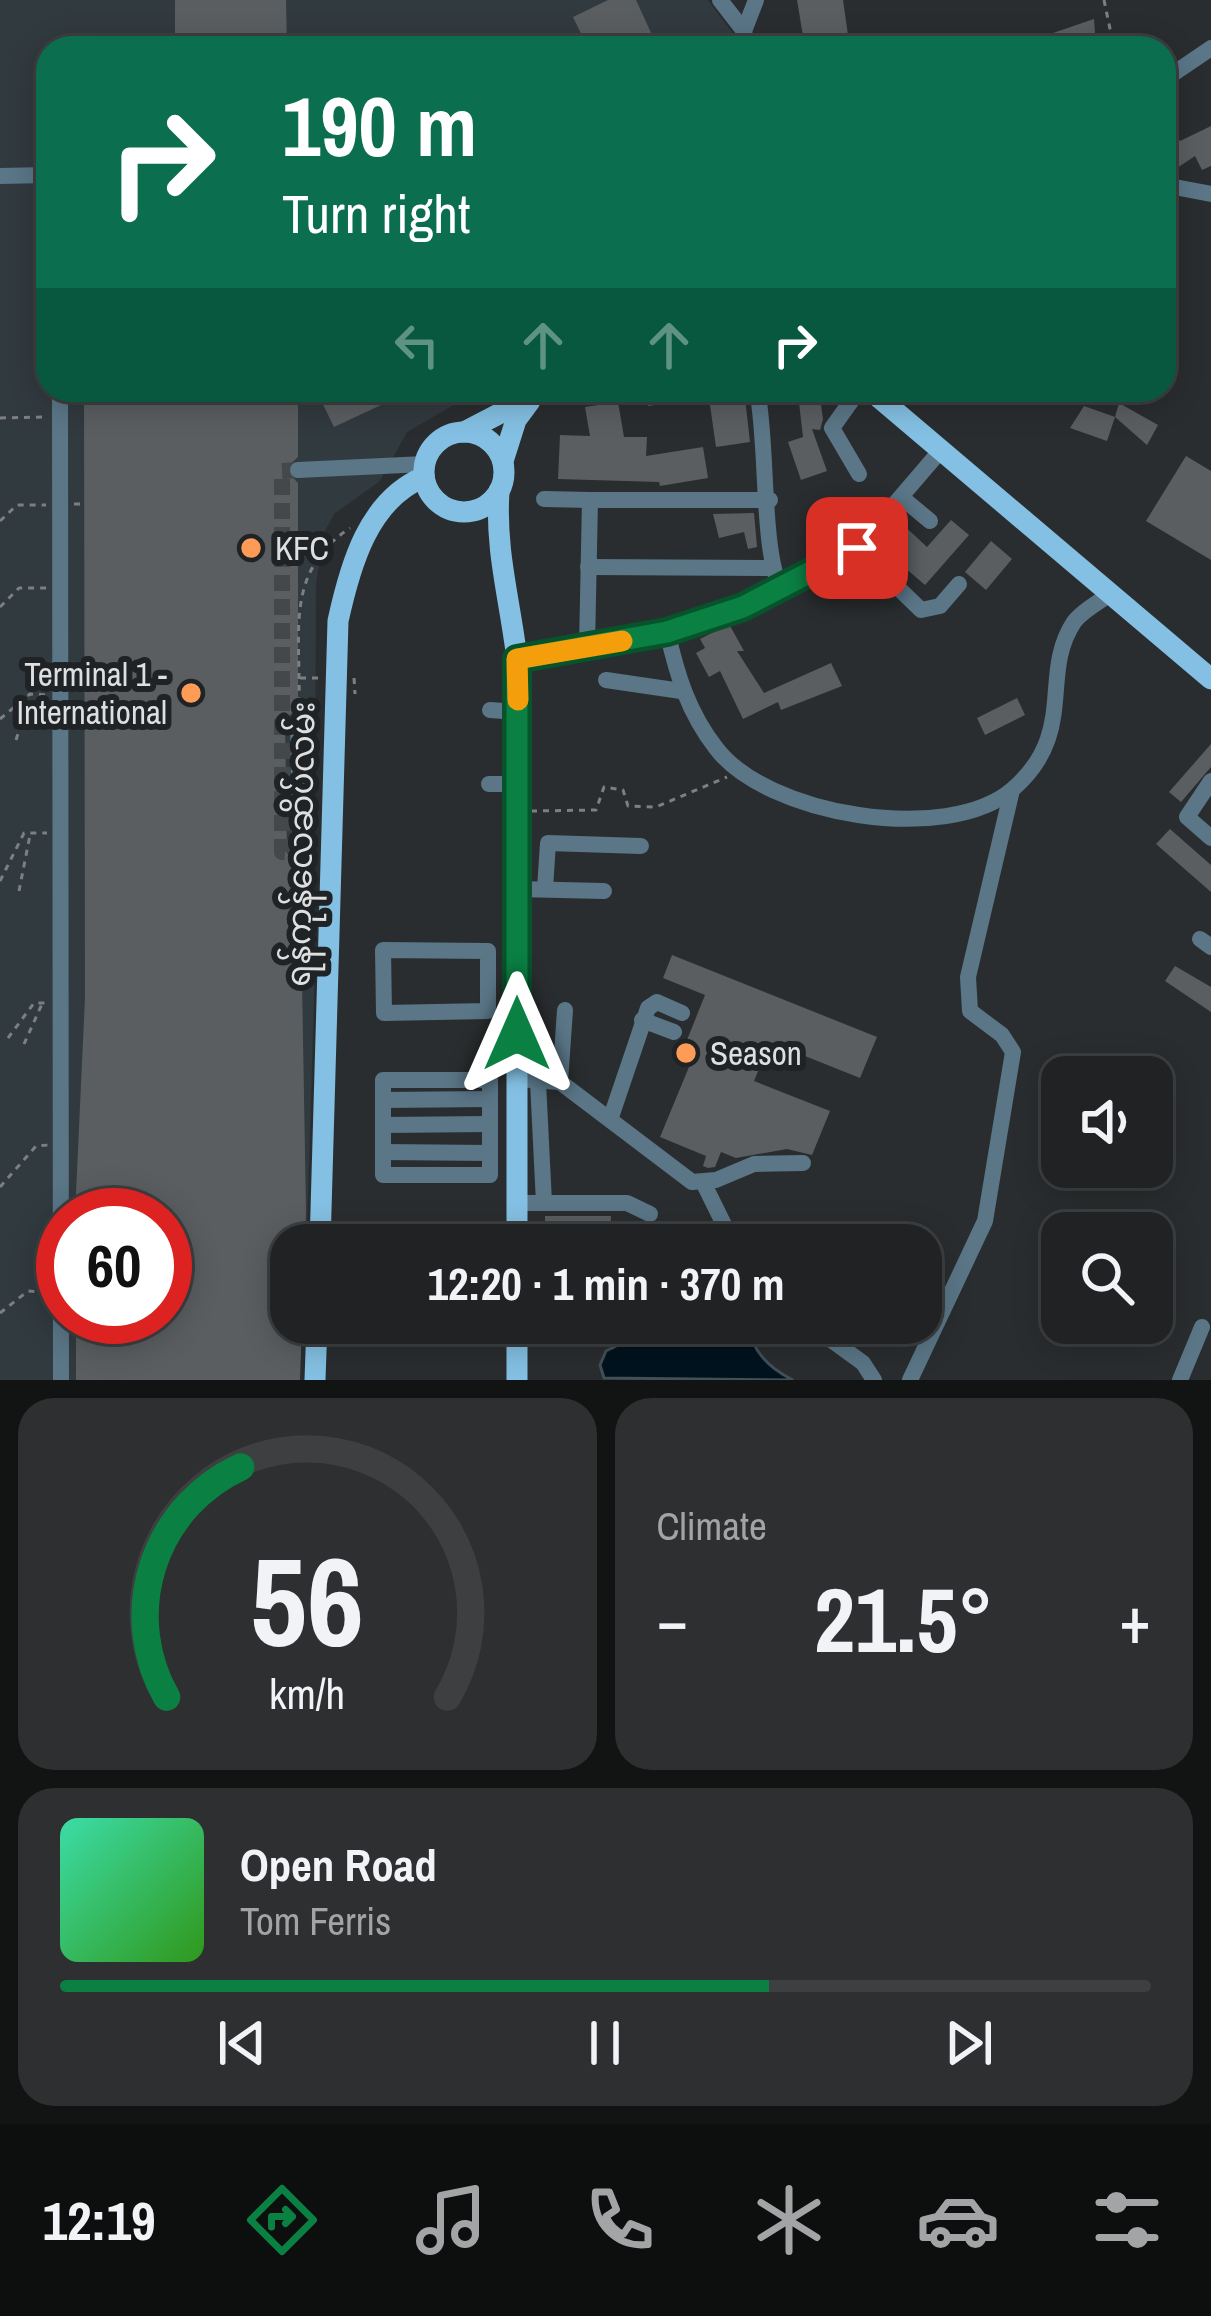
<!DOCTYPE html>
<html lang="en">
<head>
<meta charset="utf-8">
<style>
  :root { --surface:#202223; --page:#2d2f30; --text:#f1f3f6; --muted:#a2a4a6; --line:#3d3f41; --accent:#0b8043 }
  body { margin:0; font-family:"Archivo Narrow","Noto Sans Myanmar",sans-serif; background:var(--page); color:var(--text); height:100vh; display:flex; flex-direction:column; font-size:45px; white-space:nowrap }
  * { box-sizing:border-box; margin:0 }
  p { font-size:39px; color:var(--muted) }
  .icon { flex:none; width:66px; height:66px; fill:none; stroke:currentColor; stroke-width:2; stroke-linecap:round; stroke-linejoin:round }
  .map { position:relative; height:1380px; overflow:hidden }
  .panel { display:flex; flex-direction:column; gap:18px; padding:18px; background:#121313; flex:1 }
  .panel>* { flex:none }
  .hud { position:absolute; left:36px; top:36px; width:1140px; height:366px; border-radius:36px; box-shadow:0 6px 30px #0003,0 0 0 3px var(--line); background:#0b6e4f; color:#fff; overflow:hidden }
  .buttons { position:absolute; left:1041px; top:1056px; display:grid; gap:24px }
  .buttons a { display:grid; place-items:center; width:132px; height:132px; border-radius:24px; background:var(--surface); box-shadow:0 6px 30px #0003,0 0 0 3px var(--line); font-size:60px }
  .speed { position:absolute; left:36px; top:1188px; display:flex; gap:24px; font-size:60px; font-weight:700; text-align:center }
  .speed>* { display:grid; place-content:center; width:156px; height:156px; border-radius:50%; background:var(--surface); box-shadow:0 6px 30px #0003,0 0 0 3px var(--line); line-height:1 }
  .speed .limit { border:18px solid #d22; background:#fff; color:#111 }
  .pin { position:absolute; display:grid; place-items:center; width:102px; height:102px; color:#fff; margin:-51px; border-radius:24px; box-shadow:0 6px 18px #0006 }
  .me { position:absolute; width:132px; margin:-66px; rotate:0deg; stroke-linejoin:round; filter:drop-shadow(0 0 9px #0008) }
  .turn { display:flex; align-items:center; gap:42px; height:252px; padding:0 48px; font-size:54px }
  .turn .icon { width:156px; height:156px; stroke-width:2.5 }
  .turn b { display:block; font-size:84px; line-height:102px }
  .lanes { display:flex; align-items:center; height:114px; padding:0 48px; background:#0003; justify-content:center; gap:60px; direction:ltr }
  .lanes .off { opacity:.35 }
  .big { font-size:90px; font-weight:800; line-height:1.1 }
  .panel .tile { flex:1; display:flex; flex-direction:column; justify-content:center; gap:18px; min-width:0; padding:0 42px; border-radius:36px; background:var(--page) }
  .panel .dial { align-items:center; gap:0 }
  .dial svg { height:312px; overflow:visible; fill:none; stroke:var(--line); stroke-width:7; stroke-linecap:round; text-anchor:middle }
  .dial text { fill:var(--text); stroke:none }
  .song { display:flex; align-items:center; gap:36px }
  .cover { width:144px; height:144px; border-radius:18px; background:linear-gradient(135deg,hsl(160 70% 55%),hsl(110 70% 35%)) }
  .played { height:12px; border-radius:6px; background:linear-gradient(90deg,var(--accent) 65%,var(--line) 65%) }
  .keys { display:flex; justify-content:space-around; direction:ltr }
  .heat { display:flex; justify-content:space-between; align-items:center; font-size:66px; direction:ltr }
  .panel .tiles { flex:1; display:grid; gap:18px; grid-template-columns:1fr 1fr }
  .tile:last-child { grid-column:span 2 }
  .trip { position:absolute; left:270px; top:1224px; width:672px; height:120px; border-radius:36px; background:var(--surface); box-shadow:0 6px 30px #0003,0 0 0 3px var(--line); font-weight:800; line-height:120px; text-align:center }
  .menu { display:flex; height:192px; justify-content:space-around; align-items:center; background:#0d0e0e; color:var(--muted) }
  .menu .icon { width:84px; height:84px }
  .menu .selected { color:var(--accent) }
  .menu b { font-size:54px; color:var(--text) }
  .map>svg:first-child { display:block }
  .built { fill:#313a3f; fill-rule:evenodd }
  .water { fill:#00131e; stroke:#425058; stroke-width:3 }
  .building { fill:#5a5e60 }
  .lines { fill:none; stroke-linecap:round; stroke-linejoin:round }
  .minor-tunnel { stroke:#45484a; stroke-width:16; stroke-dasharray:16 8; stroke-linecap:butt }
  .path { stroke:#7d7f81; stroke-width:3; stroke-dasharray:6 6; stroke-linecap:butt }
  .minor { stroke:#5a7687; stroke-width:16 }
  .major { stroke:#84c0e3; stroke-width:21 }
  .route-casing { stroke:#07532c; stroke-width:30 }
  .route { stroke:#0b8043; stroke-width:21 }
  .slow { stroke:#f59e0b; stroke-width:21 }
  .poi-dot { fill:#fe9c57; stroke:#202325; stroke-width:4.5 }
  .labels { text-anchor:middle; dominant-baseline:central; stroke-width:12; stroke-linejoin:round; paint-order:stroke }
  .poi-label { font-size:33px; fill:#dddfe0; stroke:#202325; text-anchor:start }
  .street-label { font-size:33px; fill:#dddfe0; stroke:#202325 }
</style>
</head>
<body>
<div class="map">
<svg width="1211" height="1380" viewBox="0 0 1211 1380">
  <rect width="100%" height="100%" fill="#2a2d2f"/>
  <path class="built" d="M0,0H708L737,39L738,48H48V390H480L407,432L380,481L334,514L325,531L316,583L314,1000L307,1228L306,1245H291V1323H302L299,1380H0ZM63,1215H165V1317H63Z"/>
  <path class="water" d="M663,1323H746C753,1351 767,1367 793,1380L604,1378L600,1365L606,1351Z"/>
  <g class="building">
    <polygon points="175,0 286,0 287,48 175,48"/>
    <polygon points="608,0 636,0 658,48 588,48 573,17"/>
    <polygon points="797,0 843,0 848,35 804,42"/>
    <polygon points="1094,19 1096,48 1051,48 1050,34"/>
    <polygon points="1211,126 1211,166 1202,170 1195,156 1174,170 1164,156 1164,132 1171,127 1180,141"/>
    <polygon points="84,390 298,390 298,457 285,469 298,483 298,707 285,720 287,853 300,866 306,1210 305,1245 291,1245 291,1323 302,1323 300,1380 76,1380 76,1317 165,1317 165,1215 75,1215 85,997"/>
    <polygon points="316,390 413,390 334,427"/>
    <polygon points="646,390 744,390 750,442 716,447 709,398 648,406"/>
    <polygon points="819,391 823,419 820,430 812,429 827,471 801,480 788,442 803,437 798,394"/>
    <polygon points="618,402 624,437 647,437 646,456 703,447 708,478 660,486 659,482 558,479 560,435 590,436 585,407"/>
    <polygon points="1119,403 1158,425 1147,445 1115,417"/>
    <polygon points="1084,406 1115,417 1107,441 1070,428"/>
    <polygon points="1186,456 1211,471 1211,560 1146,521"/>
    <polygon points="754,513 757,547 748,549 744,532 719,538 713,514"/>
    <polygon points="898,520 927,547 951,520 969,535 925,585 877,544"/>
    <polygon points="991,541 1012,559 986,590 965,572"/>
    <polygon points="729,624 744,651 737,651 764,693 831,663 842,686 781,710 778,702 743,719 720,671 709,677 696,653 705,648 700,639"/>
    <polygon points="1017,698 1025,715 985,735 977,718"/>
    <polygon points="1211,744 1211,767 1181,802 1169,792"/>
    <polygon points="1170,829 1211,865 1211,892 1156,844"/>
    <polygon points="672,955 877,1037 860,1078 770,1042 754,1081 830,1111 812,1155 787,1149 736,1158 721,1152 715,1167 708,1168 703,1166 706,1156 660,1137 696,1050 685,1045 705,995 663,978"/>
    <polygon points="1175,966 1211,987 1211,1012 1165,981"/>
    <polygon points="545,1216 611,1216 610,1245 545,1245"/>
  </g>
  <g class="lines">
    <polyline class="minor-tunnel" points="298,470 282,471 282,852 300,853"/>
    <g class="path">
      <polyline points="1104,0 1114,48"/>
      <polyline points="0,418 47,417"/>
      <polyline points="74,504 84,504"/>
      <polyline points="0,521 17,505 46,505"/>
      <polyline points="0,607 19,588 47,588"/>
      <polyline points="300,678 320,678"/>
      <polyline points="354,678 355,694"/>
      <path d="M299,703C301,632 284,572 350,528"/>
      <polyline points="0,719 30,694 47,695"/>
      <polyline points="16,740 30,696"/>
      <polyline points="531,811 596,810 604,787 623,790 628,806 656,807 727,777"/>
      <polyline points="0,881 24,833 47,833"/>
      <polyline points="19,891 30,835"/>
      <polyline points="8,1038 34,1003 46,1003"/>
      <polyline points="24,1044 42,1004"/>
      <polyline points="0,1187 36,1146 49,1145"/>
      <polyline points="0,1313 28,1291 43,1292"/>
    </g>
    <g class="minor">
      <polyline points="720,0 744,31 747,48"/>
      <polyline points="744,31 756,0"/>
      <polyline points="1164,80 1211,48"/>
      <polyline points="0,176 48,175"/>
      <polyline points="1164,185 1211,194"/>
      <polyline points="60,390 61,1380"/>
      <path d="M757,390C768,443 761,550 781,589"/>
      <polyline points="298,470 425,464"/>
      <polyline points="859,474 832,428 859,390"/>
      <polyline points="901,497 930,521"/>
      <polyline points="544,499 590,500"/>
      <polyline points="857,548 921,610 940,606 959,584"/>
      <polyline points="588,567 770,568"/>
      <polyline points="667,631 767,597 857,548 941,450"/>
      <polyline points="587,648 590,500 770,500"/>
      <path d="M517,659L667,631C677,675 688,712 716,748C766,815 947,846 1013,789C1078,732 1039,675 1074,622C1082,611 1099,602 1110,594"/>
      <polyline points="606,680 681,691"/>
      <polyline points="490,710 518,712"/>
      <polyline points="298,720 300,853"/>
      <polyline points="1211,781 1187,817 1211,838"/>
      <polyline points="489,784 518,784"/>
      <polyline points="517,889 604,891"/>
      <polyline points="545,889 548,843 641,846"/>
      <polyline points="1200,939 1211,947"/>
      <polygon points="383,950 488,951 488,1011 384,1013"/>
      <polyline points="642,1020 674,1032"/>
      <polyline points="517,1079 560,1082 692,1182 716,1180 754,1164 803,1163"/>
      <rect x="383" y="1080" width="107" height="95"/>
      <polyline points="538,1082 544,1203"/>
      <polyline points="560,1082 565,1010"/>
      <polyline points="383,1100 490,1099"/>
      <polyline points="611,1117 648,1008 657,1002 682,1013"/>
      <polyline points="383,1125 490,1124"/>
      <polyline points="383,1152 490,1153"/>
      <polyline points="703,1182 734,1245"/>
      <polyline points="517,1203 627,1203 650,1214"/>
      <polyline points="808,1323 863,1363 874,1380"/>
      <polyline points="517,1330 600,1328 609,1323"/>
      <polyline points="910,1380 985,1221 1013,1052 1002,1035 970,1011 968,977 1012,790"/>
      <polyline points="1180,1380 1202,1327"/>
    </g>
    <g class="major">
      <polyline points="870,390 1211,679"/>
      <polyline points="464,432 545,390"/>
      <circle cx="464" cy="472" r="40"/>
      <polyline points="503,461 516,420 530,401"/>
      <path d="M499,491C495,551 510,600 517,659V1245"/>
      <path d="M320,1245L338,621C350,566 368,500 424,477"/>
      <polyline points="517,1323 517,1380"/>
      <polyline points="315,1380 317,1323"/>
    </g>
  </g>
  <g class="lines">
    <g class="route-casing">
      <polyline id="route" points="517,1034 517,659 667,632 743,607 857,548"/>
    </g>
    <use href="#route" class="route"/>
    <polyline class="slow" points="518,700 517,659 622,641"/>
  </g>
  <g class="poi-dot">
    <circle cx="251" cy="548" r="12"/>
    <circle cx="191" cy="693" r="12"/>
    <circle cx="686" cy="1053" r="12"/>
  </g>
  <g class="labels">
    <g class="poi-label">
      <text x="275" y="548">KFC</text>
      <text x="167" y="674" text-anchor="end">Terminal 1 -<tspan x="167" dy="38">International</tspan></text>
      <text x="710" y="1053">Season</text>
    </g>
    <g class="street-label">
      <text transform="translate(300 844) rotate(-89)">ရန်ကုန်လေဆိပ်လမ်း</text>
    </g>
  </g>
</svg>
<div class="buttons">
<a><svg class="icon" aria-label="sound" viewBox="0 0 24 24"><path d="M4 9h4l5-4v14l-5-4H4zM17 9q2 3 0 6"/></svg></a>
<a><svg class="icon" aria-label="search" viewBox="0 0 24 24"><circle cx="10" cy="10" r="6"/><path d="M15 15l6 6"/></svg></a>
</div>
<div class="speed"><div class="limit">60</div></div>
<div class="pin" style="left:857px;top:548px;background:#d93025"><svg class="icon" aria-label="arrive" viewBox="0 0 24 24"><path d="M6 21V4h12l-3 4 3 4H6"/></svg></div>
<svg class="me" style="left:517px;top:1034px" viewBox="-20 -20 40 40"><path d="M0-17L14 15 0 8-14 15z" fill="#0b8043" stroke="#fff" stroke-width="4"/></svg>
<div class="trip">12:20 · 1 min · 370 m</div>
<div class="hud">
<div class="turn"><svg class="icon" aria-label="right" viewBox="0 0 24 24"><path d="M7 20v-9h11M14 6l5 5-5 5"/></svg><div><b>190 m</b>Turn right</div></div>
<div class="lanes"><svg class="icon off" aria-label="left" viewBox="0 0 24 24"><path d="M17 20v-9H6M10 6l-5 5 5 5"/></svg><svg class="icon off" aria-label="ahead" viewBox="0 0 24 24"><path d="M12 20V5M6 11l6-6 6 6"/></svg><svg class="icon off" aria-label="ahead" viewBox="0 0 24 24"><path d="M12 20V5M6 11l6-6 6 6"/></svg><svg class="icon" aria-label="right" viewBox="0 0 24 24"><path d="M7 20v-9h11M14 6l5 5-5 5"/></svg></div>
</div>
</div>
<section class="panel">
<div class="tiles">
<div class="tile dial"><svg viewBox="0 0 100 80">
<path d="M14 69A42 42 0 1 1 86 69"/>
<path d="M14 69A42 42 0 0 1 33 10" stroke="#0b8043"/>
<text x="50" y="56" font-size="32" font-weight="700">56</text>
<text x="50" y="72" font-size="11">km/h</text>
</svg></div>
<div class="tile"><p>Climate</p>
<div class="heat"><a>−</a><b class="big">21.5°</b><a>+</a></div>
</div>
<div class="tile">
<div class="song"><i class="cover"></i><div><b>Open Road</b><p>Tom Ferris</p></div></div>
<div class="played"></div>
<div class="keys"><svg class="icon" aria-label="previous" viewBox="0 0 24 24"><path d="M18 5L8 12l10 7zM5 5v14"/></svg><svg class="icon" aria-label="pause" viewBox="0 0 24 24"><path d="M8 5v14M16 5v14"/></svg><svg class="icon" aria-label="next" viewBox="0 0 24 24"><path d="M6 5l10 7-10 7zM19 5v14"/></svg></div>
</div>
</div>
</section>
<nav class="menu">
<b>12:19</b>
<svg class="icon selected" aria-label="directions" viewBox="0 0 24 24"><path d="M12 3l9 9-9 9-9-9zM9 14v-3h6M13 9l2 2-2 2"/></svg>
<svg class="icon" aria-label="music" viewBox="0 0 24 24"><path d="M9 18V5l10-2v13"/><circle cx="6" cy="18" r="3"/><circle cx="16" cy="16" r="3"/></svg>
<svg class="icon" aria-label="phone" viewBox="0 0 24 24"><path d="M5 4h4l2 5-3 2q2 4 5 5l2-3 5 2v4C11 20 4 13 5 4z"/></svg>
<svg class="icon" aria-label="climate" viewBox="0 0 24 24"><path d="M12 3v18M4 7l16 10M4 17L20 7"/></svg>
<svg class="icon" aria-label="car" viewBox="0 0 24 24"><path d="M5 17H2v-5l4-1 3-4h7l3 4 3 1v5h-3M9 17h6M6 11h13"/><circle cx="7" cy="17" r="2"/><circle cx="17" cy="17" r="2"/></svg>
<svg class="icon" aria-label="filters" viewBox="0 0 24 24"><path d="M4 7h16M4 17h16"/><circle cx="9" cy="7" r="2"/><circle cx="15" cy="17" r="2"/></svg>
</nav>
</body>
</html>
